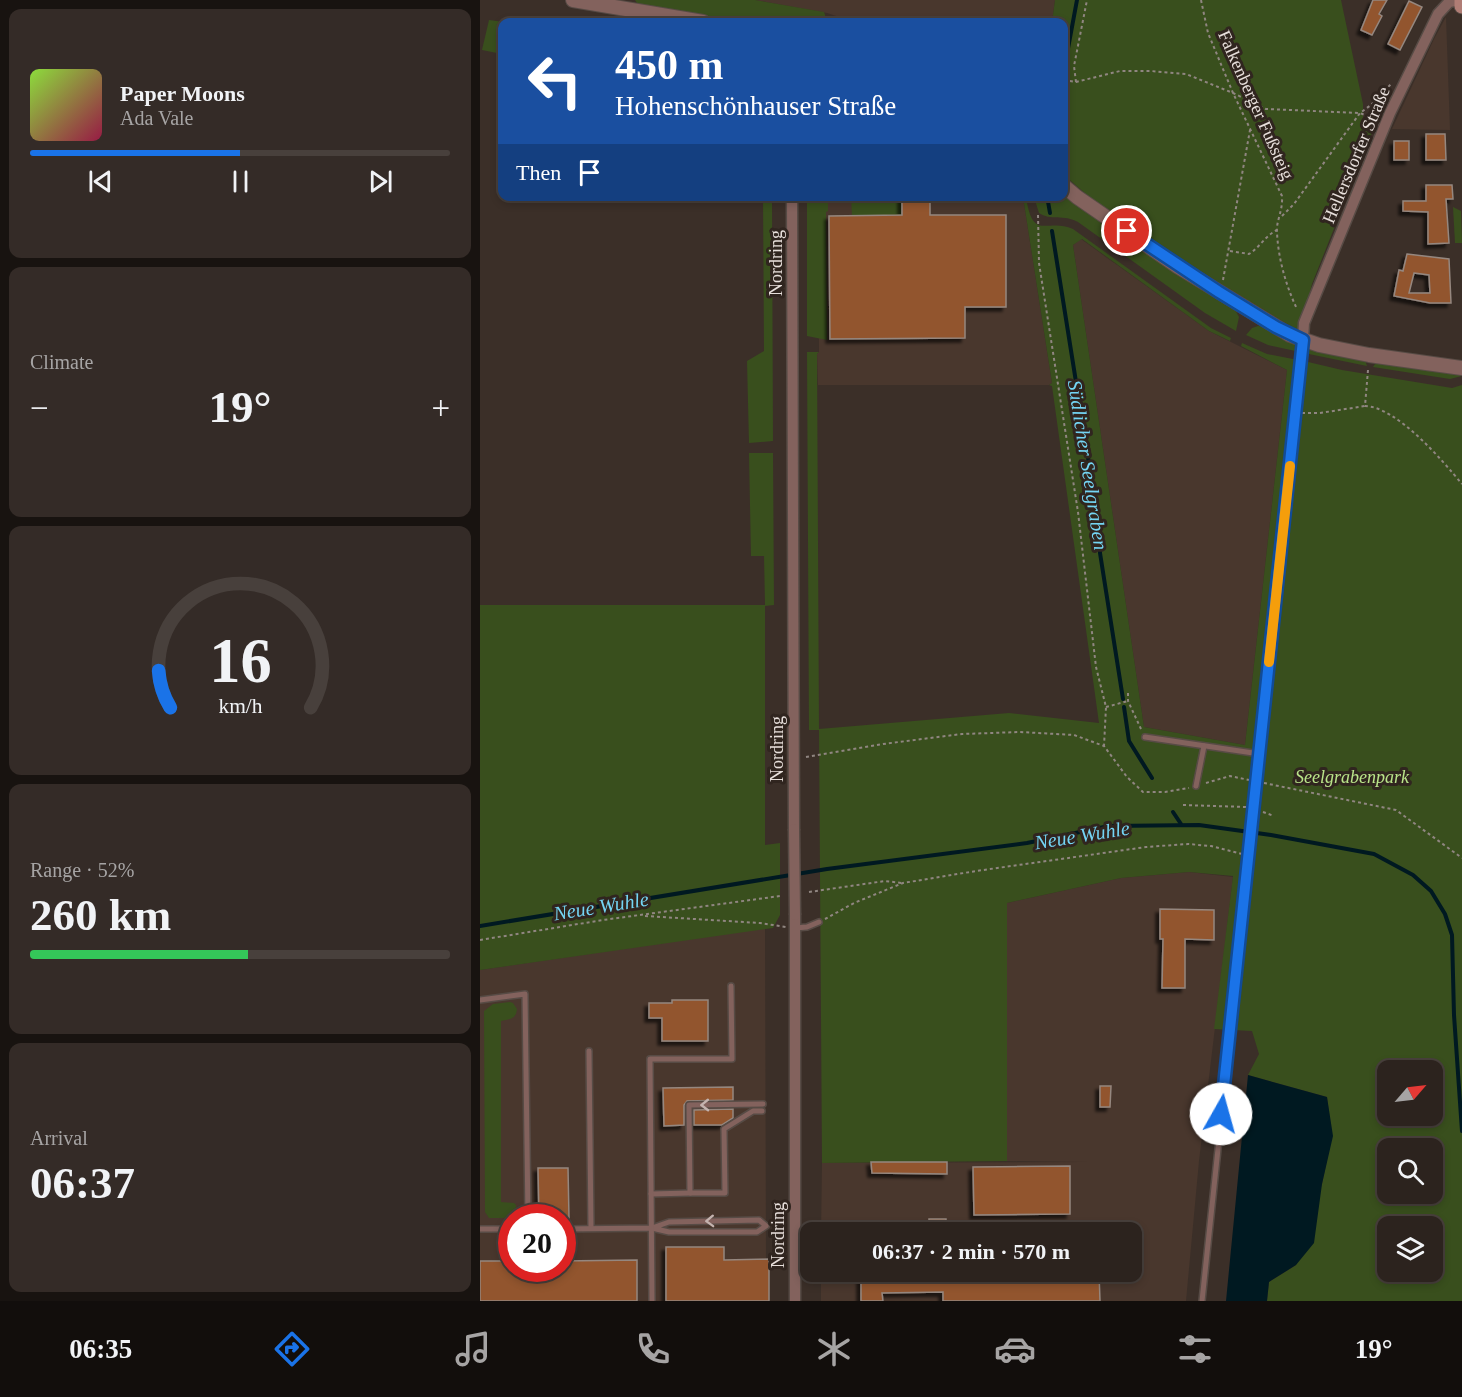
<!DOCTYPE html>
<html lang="en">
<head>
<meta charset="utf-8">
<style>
  :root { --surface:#2c231e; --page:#342b27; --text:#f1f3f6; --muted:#a6a4a4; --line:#48403c; --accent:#1a73e8 }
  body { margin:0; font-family:Georgia,serif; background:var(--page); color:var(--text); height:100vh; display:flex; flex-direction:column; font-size:22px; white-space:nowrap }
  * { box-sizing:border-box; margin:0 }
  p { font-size:20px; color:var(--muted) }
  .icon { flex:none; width:33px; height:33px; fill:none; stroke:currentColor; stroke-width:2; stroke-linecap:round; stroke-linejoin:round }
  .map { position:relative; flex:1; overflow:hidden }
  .panel { display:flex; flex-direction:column; gap:9px; padding:9px; background:#181310; width:480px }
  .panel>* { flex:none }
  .top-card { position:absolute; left:18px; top:18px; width:570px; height:183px; border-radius:12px; box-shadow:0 3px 9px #0003,0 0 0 2px var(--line); background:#1a4fa0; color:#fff; overflow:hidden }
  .needle { width:39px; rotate:62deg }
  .fabs { position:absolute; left:897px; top:1060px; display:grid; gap:12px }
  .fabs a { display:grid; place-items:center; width:66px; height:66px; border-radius:12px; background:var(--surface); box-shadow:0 3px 9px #0003,0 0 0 2px var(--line); font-size:30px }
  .speed { position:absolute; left:18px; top:1204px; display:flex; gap:12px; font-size:30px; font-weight:700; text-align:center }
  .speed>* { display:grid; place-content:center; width:78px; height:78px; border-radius:50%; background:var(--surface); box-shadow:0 3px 9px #0003,0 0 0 2px var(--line); line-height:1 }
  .speed .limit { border:9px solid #d22; background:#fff; color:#111 }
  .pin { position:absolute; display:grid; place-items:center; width:51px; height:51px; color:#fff; margin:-26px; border:3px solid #fff; border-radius:50%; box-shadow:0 2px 6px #0007 }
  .me { position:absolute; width:66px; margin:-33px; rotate:7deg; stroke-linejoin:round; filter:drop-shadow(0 0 4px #0008) }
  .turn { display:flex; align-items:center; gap:21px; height:126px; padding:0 18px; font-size:27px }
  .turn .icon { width:78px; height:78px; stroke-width:2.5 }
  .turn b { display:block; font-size:42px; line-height:51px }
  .then { display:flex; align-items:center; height:57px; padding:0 18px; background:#0003; gap:12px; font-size:22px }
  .big { font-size:45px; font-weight:600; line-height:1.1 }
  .panel .tile { flex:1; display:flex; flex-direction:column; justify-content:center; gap:9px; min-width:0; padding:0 21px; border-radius:12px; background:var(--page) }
  .panel .dial { align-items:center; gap:0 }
  .dial svg { height:156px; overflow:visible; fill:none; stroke:var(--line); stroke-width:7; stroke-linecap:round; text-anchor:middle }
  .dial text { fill:var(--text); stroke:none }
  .song { display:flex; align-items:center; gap:18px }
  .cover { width:72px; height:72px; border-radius:9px; background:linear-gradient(135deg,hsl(90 70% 55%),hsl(340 70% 35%)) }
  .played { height:6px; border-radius:3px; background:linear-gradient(90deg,var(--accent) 50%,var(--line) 50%) }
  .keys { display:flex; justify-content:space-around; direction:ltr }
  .heat { display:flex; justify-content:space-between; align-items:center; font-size:33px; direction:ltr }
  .charge { height:9px; border-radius:4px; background:linear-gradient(90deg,#34c759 52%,var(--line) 0) }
  .trip { position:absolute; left:320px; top:1222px; width:342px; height:60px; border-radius:12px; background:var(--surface); box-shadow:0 3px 9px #0003,0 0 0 2px var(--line); font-weight:600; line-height:60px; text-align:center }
  .tab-bar { display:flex; height:96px; justify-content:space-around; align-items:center; background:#120e0c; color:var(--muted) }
  .tab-bar .icon { width:42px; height:42px }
  .tab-bar .on { color:var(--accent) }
  .tab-bar b { font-size:27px; color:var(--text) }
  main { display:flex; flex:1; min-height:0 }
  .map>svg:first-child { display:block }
  .built { fill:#49372d; fill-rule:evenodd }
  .green { fill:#394f1d; fill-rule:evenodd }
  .water { fill:#001921 }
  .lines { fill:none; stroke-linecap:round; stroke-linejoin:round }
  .stream { stroke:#001921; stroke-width:4 }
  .building { fill:#92552e; stroke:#95877f; stroke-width:1.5; fill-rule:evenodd; filter:url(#shadow) }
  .service-casing { stroke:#574b45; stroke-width:8 }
  .minor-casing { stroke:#574b45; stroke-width:13 }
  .tertiary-casing { stroke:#574b45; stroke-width:16 }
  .secondary-casing { stroke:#574b45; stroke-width:17 }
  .path { stroke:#908681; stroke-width:2; stroke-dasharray:3 3; stroke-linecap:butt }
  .service { stroke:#83625d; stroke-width:5 }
  .minor { stroke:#83625d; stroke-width:10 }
  .tertiary { stroke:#83625d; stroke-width:14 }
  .secondary { stroke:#b07d75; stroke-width:15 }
  .minor-bridge-casing { stroke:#574b45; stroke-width:13; stroke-linecap:butt }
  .minor-bridge { stroke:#83625d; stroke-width:10 }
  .oneway { stroke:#c4b3af }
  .route-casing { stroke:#114b97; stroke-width:15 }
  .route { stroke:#1a73e8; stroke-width:10 }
  .slow { stroke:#f59e0b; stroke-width:10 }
  .labels { text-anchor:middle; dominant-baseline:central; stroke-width:6; stroke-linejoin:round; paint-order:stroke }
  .street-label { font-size:18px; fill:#e7dfdb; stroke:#30251f }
  .park-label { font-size:18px; font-style:italic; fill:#b9e489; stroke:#30251f }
  .water-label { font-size:20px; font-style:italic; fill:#74d5f4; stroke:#30251f }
</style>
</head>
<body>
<main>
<section class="panel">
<div class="tile">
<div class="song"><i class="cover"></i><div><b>Paper Moons</b><p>Ada Vale</p></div></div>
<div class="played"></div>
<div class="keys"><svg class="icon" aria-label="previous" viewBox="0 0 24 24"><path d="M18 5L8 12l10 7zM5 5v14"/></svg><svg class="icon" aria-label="pause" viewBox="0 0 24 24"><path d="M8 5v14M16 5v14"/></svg><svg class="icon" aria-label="next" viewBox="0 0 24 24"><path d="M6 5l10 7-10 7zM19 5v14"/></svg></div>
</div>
<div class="tile"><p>Climate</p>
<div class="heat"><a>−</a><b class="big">19°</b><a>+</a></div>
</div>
<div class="tile dial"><svg viewBox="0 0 100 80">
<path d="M14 69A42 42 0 1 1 86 69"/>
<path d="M14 69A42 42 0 0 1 8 50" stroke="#1a73e8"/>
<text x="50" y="56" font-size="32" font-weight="700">16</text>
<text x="50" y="72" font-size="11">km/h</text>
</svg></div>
<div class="tile"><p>Range · 52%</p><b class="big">260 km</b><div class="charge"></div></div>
<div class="tile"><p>Arrival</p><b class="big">06:37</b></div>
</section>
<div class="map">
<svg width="982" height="1301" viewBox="0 0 982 1301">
  <defs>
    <filter id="shadow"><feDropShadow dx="-4" dy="4" stdDeviation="1.5" flood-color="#0009"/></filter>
  </defs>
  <rect width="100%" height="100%" fill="#3b2f28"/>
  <g class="built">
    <polygon points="275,0 575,0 572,22 374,22 347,13"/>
    <polygon points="966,17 970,130 912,129 954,39"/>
    <polygon points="338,197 543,197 572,383 569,385 338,385 337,354 339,352"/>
    <polygon points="601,239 729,331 807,370 765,745 664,727 593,245"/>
    <polygon points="709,872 753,877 719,1161 706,1301 341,1301 341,1272 651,1272 651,1233 341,1233 342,1163 607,1162 527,1161 527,903 641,878"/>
    <path d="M285,928L286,1259L289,1301H0V970ZM32,1218H82V1269H32Z"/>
  </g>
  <g class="green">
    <polygon points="155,0 275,0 344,12 347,21 346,22 258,22 159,6"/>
    <polygon points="575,0 861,0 883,104 883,118 895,125 832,284 822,323 817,330 695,256 607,195 584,175 584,22 572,22"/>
    <polygon points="9,20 24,22 22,54 2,50"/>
    <path d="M584,194L754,308L759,317L756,331L725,313L598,222C584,214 570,221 559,213L554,197L584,196Z"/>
    <polygon points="283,197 292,197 293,441 269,443 267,361 284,351"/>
    <polygon points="327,197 348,197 348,211 346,212 347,340 327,336"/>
    <polygon points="371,197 422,197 422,215 372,216"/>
    <path d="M543,197H546C553,243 567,217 593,229L731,328L751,338L750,341L729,331L602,239L593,245L664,727L765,745L807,370L761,346L762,343L787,354L818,360V364L824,361L862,370L972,388L982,385V1301H787L789,1282L816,1265L842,1184L852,1136L847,1097L768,1075L779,1054L772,1031L734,1029L753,876L709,872L641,878L527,903V1161L342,1163L339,730H329L327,352H339L337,354L339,729L529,713L619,723L572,386L569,385L572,383ZM908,1071H952V1116H908ZM908,1149H952V1194H908ZM908,1227H952V1272H908Z"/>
    <polygon points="973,207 981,211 982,243 975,243"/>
    <polygon points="778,326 786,327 819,343 820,352 788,345 766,335 772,328"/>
    <polygon points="825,345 885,360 887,366 824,353"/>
    <polygon points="897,361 982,374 982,376 970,379 893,367"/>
    <polygon points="269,453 293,453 294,605 285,606 285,845 300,843 300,915 293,928 0,970 0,605 285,605 284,556 271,556"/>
    <path d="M30,1002L33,1003L37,1009C36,1020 29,1019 21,1021V1202L34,1203L36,1205V1213L32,1218H9L5,1212L4,1011L13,1004Z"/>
  </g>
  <polygon class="water" points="768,1075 847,1097 853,1136 842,1184 834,1243 816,1265 789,1282 787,1301 746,1301"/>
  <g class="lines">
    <g class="stream">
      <polyline points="584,70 597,0"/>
      <polyline points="567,196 570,213"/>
      <polyline points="572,231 620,533 620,553 643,699"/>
      <polyline points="644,707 649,741 672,778"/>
      <polyline points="693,812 701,824"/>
      <polyline points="0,926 347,869 547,843 629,826 719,825 791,835 894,854 933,875 951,891 965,914 972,935 974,1015 982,1131"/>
    </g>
  </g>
  <g class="building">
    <polygon points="893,0 907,0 899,14 902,16 892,35 881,30"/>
    <polygon points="929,1 942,7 920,50 908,44"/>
    <polygon points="946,134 965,134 966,160 946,160"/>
    <rect x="914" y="141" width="15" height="19"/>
    <polygon points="946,185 972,185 973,199 966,199 969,243 948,244 948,212 923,211 923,201 946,201"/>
    <polygon points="422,196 450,196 450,215 526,215 526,307 485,307 485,338 350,339 349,216 422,215"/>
    <path d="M927,254L969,259L971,303H950L914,296L919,270L923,271ZM934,273L949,275L950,293H929Z"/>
    <polygon points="680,909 734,910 734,940 705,939 705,988 682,988 683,939 680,939"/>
    <polygon points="192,1000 228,1000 228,1041 182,1041 182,1018 169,1018 169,1003 192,1003"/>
    <polygon points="620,1086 631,1086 630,1107 620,1107"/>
    <polygon points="253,1087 253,1100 207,1101 204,1105 204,1125 184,1126 183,1088"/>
    <polygon points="253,1109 253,1118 242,1125 214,1125 214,1110"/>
    <polygon points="391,1162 467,1162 467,1174 392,1173"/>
    <polygon points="590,1166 590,1214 494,1215 493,1167"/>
    <polygon points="58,1168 88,1168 89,1218 59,1218"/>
    <rect x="449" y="1219" width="17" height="14"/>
    <polygon points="186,1247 244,1247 244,1260 289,1259 289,1301 186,1301"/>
    <polygon points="157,1260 157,1301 0,1301 0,1261 32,1261 32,1269 82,1269 82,1261"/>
    <polygon points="381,1272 619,1272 620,1301 463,1301 463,1292 402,1293 403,1301 381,1301"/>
  </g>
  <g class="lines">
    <g class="service-casing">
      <g id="service">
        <polyline points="665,737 780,754"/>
        <polyline points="716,786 724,746"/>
        <polyline points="315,928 327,927 339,922"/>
        <polyline points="0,1000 45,994 48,1218"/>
        <polyline points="109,1051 111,1228"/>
        <polyline points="282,1111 273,1111 244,1129 245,1193 210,1193 209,1105 283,1104"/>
        <polyline points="171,1194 210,1193"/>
        <polyline points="0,1229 32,1229"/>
        <polyline points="82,1229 172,1228 189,1232 277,1232 286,1226 279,1220 189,1222 172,1228"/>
        <polyline points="172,1301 170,1059 252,1059 251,986"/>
        <polyline points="722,1301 823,342"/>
      </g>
    </g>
    <g class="minor-casing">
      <g id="minor">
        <polyline points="312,196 314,829"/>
        <polyline points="823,340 824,323 910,113 958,14 969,2 982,0"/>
        <polyline points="315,915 315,1301"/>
      </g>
    </g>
    <g class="tertiary-casing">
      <g id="tertiary">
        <polyline points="93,0 223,22"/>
        <polyline points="584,186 597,197 697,266 810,335 839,345 889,355 982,368"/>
      </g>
    </g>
    <g class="secondary-casing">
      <polyline id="secondary" points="982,0 982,6"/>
    </g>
    <g class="path">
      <path d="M721,0L728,33L753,93L802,196C803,211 796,221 797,232C798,258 806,286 817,309"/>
      <polyline points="400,19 403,22"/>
      <polyline points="584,80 596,82 640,71 671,71 706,74 753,93 786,109 880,113 897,120"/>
      <polyline points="596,82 594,66 607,0"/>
      <polyline points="558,215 559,263 598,512 616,667 626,707 624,746"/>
      <polyline points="802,216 814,204 880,113 891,105 911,84"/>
      <path d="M750,251L769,254C780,247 785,236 797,230"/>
      <polyline points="743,280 770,130"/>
      <path d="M888,370L885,406C917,407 962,460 982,484"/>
      <polyline points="822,413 840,413 885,406"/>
      <polyline points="648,693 648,701 661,729"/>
      <polyline points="626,707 648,701"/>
      <polyline points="326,757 403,744 482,734 540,732 594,735 624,746 647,777 663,792 685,792 709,788"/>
      <polyline points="726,783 750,776 769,780"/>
      <polyline points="784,783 916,810 982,858"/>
      <polyline points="703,805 766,807"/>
      <polyline points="783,812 794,816"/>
      <polyline points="329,892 405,881 422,883"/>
      <polyline points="165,916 280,923 306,927"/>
      <polyline points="345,919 374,903 423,883 496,871 666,847 708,844 731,846 762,854"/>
      <polyline points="0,940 123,920 300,896"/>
      <polyline points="328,1274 341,1274"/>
    </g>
    <use href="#service" class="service"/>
    <use href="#minor" class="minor"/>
    <use href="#tertiary" class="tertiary"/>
    <use href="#secondary" class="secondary"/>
    <g class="minor-bridge-casing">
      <polyline id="minor-bridge" points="314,829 315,915"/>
    </g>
    <use href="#minor-bridge" class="minor-bridge"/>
  </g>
  <defs><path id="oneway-chevron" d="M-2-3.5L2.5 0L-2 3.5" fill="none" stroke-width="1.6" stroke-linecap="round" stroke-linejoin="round" transform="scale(1.5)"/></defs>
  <g class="oneway">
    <use href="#oneway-chevron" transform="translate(225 1105) rotate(179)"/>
    <use href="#oneway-chevron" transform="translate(230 1221) rotate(178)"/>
  </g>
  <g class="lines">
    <g class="route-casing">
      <polyline id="route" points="647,231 739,292 796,327 823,340 741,1114"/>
    </g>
    <use href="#route" class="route"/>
    <polyline class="slow" points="789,662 810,466"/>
  </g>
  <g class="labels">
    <g class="street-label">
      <text transform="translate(776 105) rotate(66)">Falkenberger Fußsteig</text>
      <text transform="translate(876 155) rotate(-67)">Hellersdorfer Straße</text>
      <text transform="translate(296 263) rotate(-90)">Nordring</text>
      <text transform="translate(297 749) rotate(-90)">Nordring</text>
      <text transform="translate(298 1235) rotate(-90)">Nordring</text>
    </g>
    <g class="park-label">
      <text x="872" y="777">Seelgrabenpark</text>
    </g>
    <g class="water-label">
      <text transform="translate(608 465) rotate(81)">Südlicher Seelgraben</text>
      <text transform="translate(602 835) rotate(-9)">Neue Wuhle</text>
      <text transform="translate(121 906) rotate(-9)">Neue Wuhle</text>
    </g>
  </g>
</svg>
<div class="fabs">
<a><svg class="needle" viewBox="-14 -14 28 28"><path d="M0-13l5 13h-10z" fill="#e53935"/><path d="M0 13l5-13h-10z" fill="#a6a4a4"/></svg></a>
<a><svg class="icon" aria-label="search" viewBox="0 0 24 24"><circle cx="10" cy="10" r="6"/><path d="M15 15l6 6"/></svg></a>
<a><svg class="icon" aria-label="layers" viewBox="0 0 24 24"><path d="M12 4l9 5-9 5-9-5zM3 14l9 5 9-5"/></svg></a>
</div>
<div class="speed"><div class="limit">20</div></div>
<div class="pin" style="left:647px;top:231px;background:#d93025"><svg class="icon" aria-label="arrive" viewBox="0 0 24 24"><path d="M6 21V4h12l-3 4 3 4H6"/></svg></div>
<svg class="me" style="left:741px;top:1114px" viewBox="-20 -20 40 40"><circle r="19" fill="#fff"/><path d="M0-13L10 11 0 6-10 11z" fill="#1a73e8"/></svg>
<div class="trip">06:37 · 2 min · 570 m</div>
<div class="top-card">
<div class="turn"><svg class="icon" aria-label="left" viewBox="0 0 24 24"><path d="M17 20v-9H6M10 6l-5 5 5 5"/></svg><div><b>450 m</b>Hohenschönhauser Straße</div></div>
<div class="then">Then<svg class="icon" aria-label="arrive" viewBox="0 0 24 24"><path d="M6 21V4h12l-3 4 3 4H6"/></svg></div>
</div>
</div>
</main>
<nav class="tab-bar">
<b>06:35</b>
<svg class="icon on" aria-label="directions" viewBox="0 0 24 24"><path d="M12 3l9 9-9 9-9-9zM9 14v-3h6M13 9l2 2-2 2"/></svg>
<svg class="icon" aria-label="music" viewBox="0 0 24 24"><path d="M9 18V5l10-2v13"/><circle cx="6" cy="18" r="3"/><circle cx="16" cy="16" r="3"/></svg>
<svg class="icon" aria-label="phone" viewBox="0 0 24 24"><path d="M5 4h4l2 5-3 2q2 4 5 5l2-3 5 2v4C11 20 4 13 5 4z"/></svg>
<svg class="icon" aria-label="climate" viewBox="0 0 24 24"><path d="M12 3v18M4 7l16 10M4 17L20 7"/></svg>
<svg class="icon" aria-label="car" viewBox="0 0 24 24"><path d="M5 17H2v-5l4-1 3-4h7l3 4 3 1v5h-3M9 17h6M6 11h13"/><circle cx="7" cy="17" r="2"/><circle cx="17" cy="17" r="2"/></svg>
<svg class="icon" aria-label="filters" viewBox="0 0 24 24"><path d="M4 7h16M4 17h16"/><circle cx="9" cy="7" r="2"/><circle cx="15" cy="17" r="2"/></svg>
<b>19°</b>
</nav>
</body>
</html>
